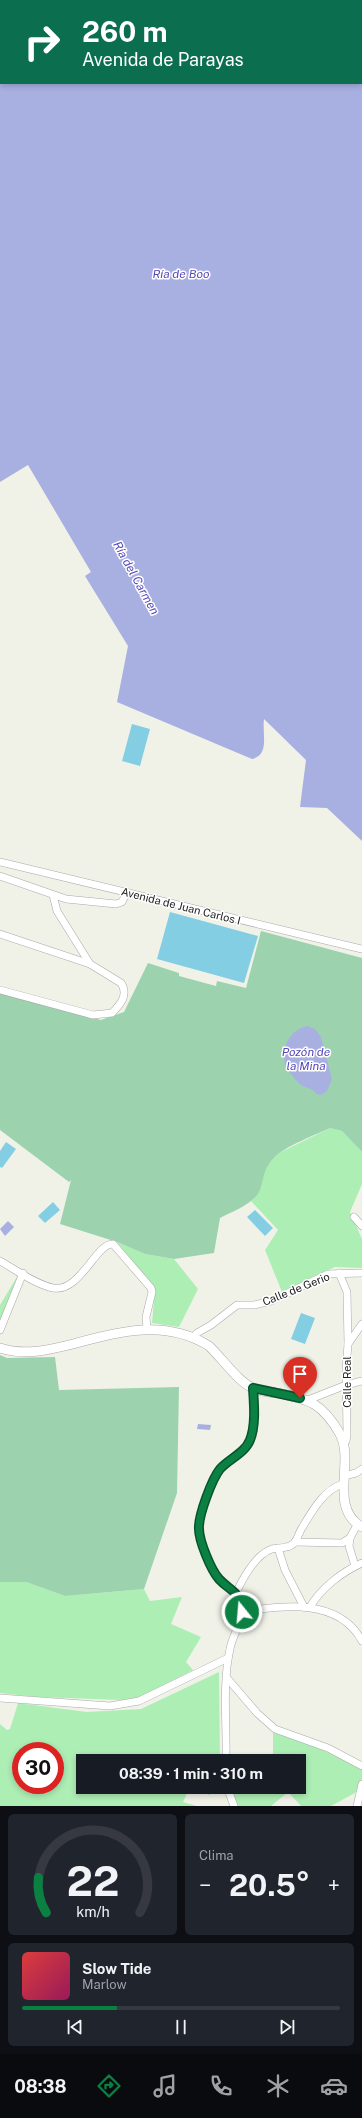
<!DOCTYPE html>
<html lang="es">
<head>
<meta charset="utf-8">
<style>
  :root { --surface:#171b24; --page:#20242c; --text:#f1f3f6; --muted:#9ea1a6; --line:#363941; --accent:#0b8043 }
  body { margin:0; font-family:"Public Sans",sans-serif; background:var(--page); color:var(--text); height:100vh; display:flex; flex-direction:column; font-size:15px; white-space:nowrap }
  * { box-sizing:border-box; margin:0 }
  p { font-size:13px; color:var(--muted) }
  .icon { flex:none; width:22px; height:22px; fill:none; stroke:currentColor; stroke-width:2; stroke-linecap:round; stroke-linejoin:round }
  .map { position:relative; height:1806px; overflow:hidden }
  .side { display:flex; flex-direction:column; gap:8px; padding:8px; background:#0d0f14; flex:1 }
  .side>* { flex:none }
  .top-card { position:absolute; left:0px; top:0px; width:362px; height:84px; box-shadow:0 2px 6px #0003; background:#0b6e4f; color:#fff; overflow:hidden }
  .speed { position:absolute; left:12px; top:1742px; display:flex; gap:8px; font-size:20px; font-weight:700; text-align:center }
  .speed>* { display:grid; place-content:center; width:52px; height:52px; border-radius:50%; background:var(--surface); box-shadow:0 2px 6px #0003; line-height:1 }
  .speed .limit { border:6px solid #d22; background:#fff; color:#111 }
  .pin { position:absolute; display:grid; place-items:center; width:34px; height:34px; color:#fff; margin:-41px -17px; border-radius:50% 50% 50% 0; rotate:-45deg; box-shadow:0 0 4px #0007 }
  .pin .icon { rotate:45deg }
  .me { position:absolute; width:44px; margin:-22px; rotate:343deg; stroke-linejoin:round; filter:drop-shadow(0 0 3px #0008) }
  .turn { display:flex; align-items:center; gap:14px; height:84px; padding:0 16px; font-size:18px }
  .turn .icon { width:52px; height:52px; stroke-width:2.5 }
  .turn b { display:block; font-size:28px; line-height:34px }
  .big { font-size:30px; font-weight:700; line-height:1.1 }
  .side .widget { flex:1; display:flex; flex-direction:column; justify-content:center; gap:6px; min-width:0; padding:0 14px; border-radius:6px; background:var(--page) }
  .side .dial { align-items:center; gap:0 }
  .dial svg { height:104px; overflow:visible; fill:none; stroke:var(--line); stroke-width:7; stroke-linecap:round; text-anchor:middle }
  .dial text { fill:var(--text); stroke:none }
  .song { display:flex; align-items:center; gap:12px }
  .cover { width:48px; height:48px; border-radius:6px; background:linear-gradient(135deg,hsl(0 70% 55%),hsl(330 70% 35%)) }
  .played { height:4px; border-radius:2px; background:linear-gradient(90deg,var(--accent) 30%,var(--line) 30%) }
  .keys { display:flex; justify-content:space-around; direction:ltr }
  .heat { display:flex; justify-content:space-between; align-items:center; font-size:22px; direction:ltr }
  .side .tiles { flex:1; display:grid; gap:8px; grid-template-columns:1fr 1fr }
  .widget:last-child { grid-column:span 2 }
  .trip { position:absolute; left:76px; top:1754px; width:230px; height:40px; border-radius:0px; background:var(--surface); box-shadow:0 2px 6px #0003; font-weight:700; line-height:40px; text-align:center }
  .dock { display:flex; height:64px; justify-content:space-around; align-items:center; background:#090b0e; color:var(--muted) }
  .dock .icon { width:28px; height:28px }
  .dock .on { color:var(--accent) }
  .dock b { font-size:18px; color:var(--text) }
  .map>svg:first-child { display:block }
  .grass { fill:#adeeb5; fill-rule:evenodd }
  .forest { fill:#9cd3ae }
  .pitch { fill:#84cee4 }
  .water { fill:#a8b0e1; fill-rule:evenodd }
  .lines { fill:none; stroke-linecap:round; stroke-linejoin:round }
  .minor-casing { stroke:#a9a9a9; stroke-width:8 }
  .tertiary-casing { stroke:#a9a9a9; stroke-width:10 }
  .minor { stroke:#fff; stroke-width:7 }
  .tertiary { stroke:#fff; stroke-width:9 }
  .route-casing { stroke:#07532c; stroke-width:10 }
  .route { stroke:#0b8043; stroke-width:7 }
  .labels { text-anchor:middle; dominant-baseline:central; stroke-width:3; stroke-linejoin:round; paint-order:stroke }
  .street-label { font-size:11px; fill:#222; stroke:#fff }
  .water-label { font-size:12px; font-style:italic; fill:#5648b7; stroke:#fff }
</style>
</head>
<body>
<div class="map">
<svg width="362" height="1806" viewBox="0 0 362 1806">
  <rect width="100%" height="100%" fill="#f0f2e8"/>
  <g class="grass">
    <polygon points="330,1128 342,1131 362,1152 362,1184 350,1212 362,1239 362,1268 335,1267 282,1292 265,1250 278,1230 251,1201 259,1191 263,1172 267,1166 279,1153"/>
    <polygon points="117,1242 145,1254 174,1259 198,1289 179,1327 152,1323 155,1290"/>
    <polygon points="18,1275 0,1321 0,1305"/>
    <polygon points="0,1582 26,1582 65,1596 144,1589 150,1601 182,1597 171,1624 201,1637 186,1662 193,1670 139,1698 122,1700 37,1697 0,1693"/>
    <path d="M219,1672L220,1761H83V1787H190L183,1802L197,1806H0V1724L7,1730L10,1729L18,1703L87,1712L141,1709ZM21,1751H55V1785H21Z"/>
    <polygon points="273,1729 325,1751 362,1769 362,1779 355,1793 331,1806 301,1806 288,1792 271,1806 238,1806 232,1795 231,1787 299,1787 299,1761 273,1761"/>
    <polygon points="195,1787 218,1787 209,1795"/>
  </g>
  <g class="forest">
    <path d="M261,931L362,958V1152L342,1131L330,1128C317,1134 287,1146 277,1155C262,1170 266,1172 260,1190C254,1204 233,1211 220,1218L214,1253L174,1259L145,1254L117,1242L60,1224L71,1180L69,1182L0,1130V992L101,1020L124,1012L148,963L179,973V976L216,986L217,981L246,988Z"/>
    <polygon points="0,1355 7,1358 55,1357 59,1390 179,1387 177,1493 144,1589 65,1596 26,1582 0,1582"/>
  </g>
  <g class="pitch">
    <polygon points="132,724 150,729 140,766 122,761"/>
    <polygon points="170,912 258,936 244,983 157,959"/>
    <polygon points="6,1142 16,1149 2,1168 0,1167 0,1151"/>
    <polygon points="53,1202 60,1210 45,1223 38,1216"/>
    <polygon points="255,1210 273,1228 265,1236 247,1217"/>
    <polygon points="301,1313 315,1318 305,1344 291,1339"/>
  </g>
  <g class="water">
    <path d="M0,0H362V841L327,808L300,807L306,760L264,719C262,734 270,755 252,759L117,702L128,646L85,576L91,572L28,465L0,482ZM1,1H361V83H1Z"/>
    <path d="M308,1026L315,1029L321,1037L332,1079L327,1091L321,1095L316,1094C312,1087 307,1089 301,1085C296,1081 292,1075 288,1070C278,1053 288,1029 308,1026Z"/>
    <polygon points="8,1221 14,1227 5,1236 0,1229"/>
    <polygon points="198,1424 211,1425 210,1430 197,1429"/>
  </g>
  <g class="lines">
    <g class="minor-casing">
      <g id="minor">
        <polyline points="0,862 362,949"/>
        <polyline points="0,876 66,899 116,904 122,902 127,892"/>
        <polyline points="53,895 57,911 90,964"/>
        <path d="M0,934L90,964L121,983C129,995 120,1005 112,1013L93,1015L0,990"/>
        <polyline points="354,1217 362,1226"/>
        <path d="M0,1261C16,1270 35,1284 53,1288C80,1293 96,1243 113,1244L151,1288L152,1292L146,1317L147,1329"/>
        <polyline points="339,1273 347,1292 348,1344"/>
        <polyline points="0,1330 23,1273"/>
        <polyline points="193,1338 197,1333 211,1325 237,1305 254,1305 271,1301 328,1274 362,1273"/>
        <polyline points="308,1400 346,1385 362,1381"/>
        <polyline points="343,1442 346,1441 347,1434 346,1369 348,1344 362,1324"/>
        <polyline points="344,1476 356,1473 362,1469"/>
        <polyline points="350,1538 349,1546 355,1566"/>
        <polyline points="295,1542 342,1543 350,1538 357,1525"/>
        <polyline points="278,1548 285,1570 304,1607"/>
        <path d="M236,1593C243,1578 256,1554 272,1549C280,1547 290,1549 295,1542C298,1538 299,1532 302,1528C311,1513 324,1489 343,1484"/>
        <path d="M310,1607C321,1588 342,1572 362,1563"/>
        <path d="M242,1612C283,1605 339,1598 362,1641"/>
        <polyline points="227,1678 257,1713 275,1729 328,1748 362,1766"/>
        <polyline points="0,1698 110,1706 139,1701 228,1658"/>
        <path d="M226,1761C227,1724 222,1685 230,1649C232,1635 246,1617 242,1603C239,1591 226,1587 219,1579C211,1570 198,1538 199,1526C201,1511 211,1480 220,1469C230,1459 245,1453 250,1440C256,1424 254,1404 253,1388"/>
        <polyline points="227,1787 234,1806"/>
        <polyline points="357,1806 362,1784"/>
      </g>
    </g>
    <g class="tertiary-casing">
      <path id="tertiary" d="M0,1348C24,1356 49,1350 73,1344C119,1331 166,1319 209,1346C222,1358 238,1382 253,1388C260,1392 270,1392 277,1393C310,1399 323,1404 340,1434C355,1462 328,1508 362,1527"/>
    </g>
    <use href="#minor" class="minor"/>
    <use href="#tertiary" class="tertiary"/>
  </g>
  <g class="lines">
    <g class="route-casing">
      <path id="route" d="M242,1612C241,1591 231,1592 219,1579C211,1570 199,1541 199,1529C198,1516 212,1479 220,1469C229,1459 245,1453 250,1440C256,1425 254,1404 253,1388L300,1398"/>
    </g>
    <use href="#route" class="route"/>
  </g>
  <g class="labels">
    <g class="street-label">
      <text transform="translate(181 906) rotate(14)">Avenida de Juan Carlos I</text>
      <text transform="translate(296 1289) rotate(-22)">Calle de Gerio</text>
      <text transform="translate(347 1382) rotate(-90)">Calle Real</text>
    </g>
    <g class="water-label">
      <text x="181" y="274">Ría de Boo</text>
      <text transform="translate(136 578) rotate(61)">Ría del Carmen</text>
      <text x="306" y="1052">Pozón de<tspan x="306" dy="14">la Mina</tspan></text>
    </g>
  </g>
</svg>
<div class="speed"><div class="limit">30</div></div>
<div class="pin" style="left:300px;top:1398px;background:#d93025"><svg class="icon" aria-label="arrive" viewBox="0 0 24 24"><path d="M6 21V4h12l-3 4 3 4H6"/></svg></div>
<svg class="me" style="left:242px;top:1612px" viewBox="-20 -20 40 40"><circle r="17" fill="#0b8043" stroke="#fff" stroke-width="3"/><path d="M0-11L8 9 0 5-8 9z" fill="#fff"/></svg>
<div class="trip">08:39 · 1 min · 310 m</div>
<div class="top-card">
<div class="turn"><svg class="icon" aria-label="right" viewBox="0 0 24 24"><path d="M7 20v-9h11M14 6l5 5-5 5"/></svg><div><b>260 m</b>Avenida de Parayas</div></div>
</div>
</div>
<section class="side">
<div class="tiles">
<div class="widget dial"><svg viewBox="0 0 100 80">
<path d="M14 69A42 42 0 1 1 86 69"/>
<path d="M14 69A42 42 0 0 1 8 42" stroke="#0b8043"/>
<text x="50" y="56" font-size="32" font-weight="700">22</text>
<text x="50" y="72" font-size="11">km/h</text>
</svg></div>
<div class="widget"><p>Clima</p>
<div class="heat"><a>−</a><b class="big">20.5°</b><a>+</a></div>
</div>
<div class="widget">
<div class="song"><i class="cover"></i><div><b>Slow Tide</b><p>Marlow</p></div></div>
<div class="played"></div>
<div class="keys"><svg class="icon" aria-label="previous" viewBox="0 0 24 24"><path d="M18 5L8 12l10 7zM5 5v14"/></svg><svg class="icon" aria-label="pause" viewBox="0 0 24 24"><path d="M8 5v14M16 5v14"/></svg><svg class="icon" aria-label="next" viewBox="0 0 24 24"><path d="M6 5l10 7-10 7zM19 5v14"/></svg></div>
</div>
</div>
</section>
<nav class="dock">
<b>08:38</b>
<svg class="icon on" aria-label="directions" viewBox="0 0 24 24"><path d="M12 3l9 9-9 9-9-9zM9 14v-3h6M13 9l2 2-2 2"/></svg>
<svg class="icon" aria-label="music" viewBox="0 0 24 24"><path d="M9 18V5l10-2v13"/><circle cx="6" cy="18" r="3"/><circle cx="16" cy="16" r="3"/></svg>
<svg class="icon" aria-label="phone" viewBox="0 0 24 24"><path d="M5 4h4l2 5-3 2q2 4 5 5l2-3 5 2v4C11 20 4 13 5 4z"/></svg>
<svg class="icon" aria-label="climate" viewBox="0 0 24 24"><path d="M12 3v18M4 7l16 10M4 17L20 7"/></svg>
<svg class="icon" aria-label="car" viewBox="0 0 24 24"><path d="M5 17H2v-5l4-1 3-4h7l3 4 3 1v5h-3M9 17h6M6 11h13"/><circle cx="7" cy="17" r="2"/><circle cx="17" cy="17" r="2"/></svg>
</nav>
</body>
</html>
